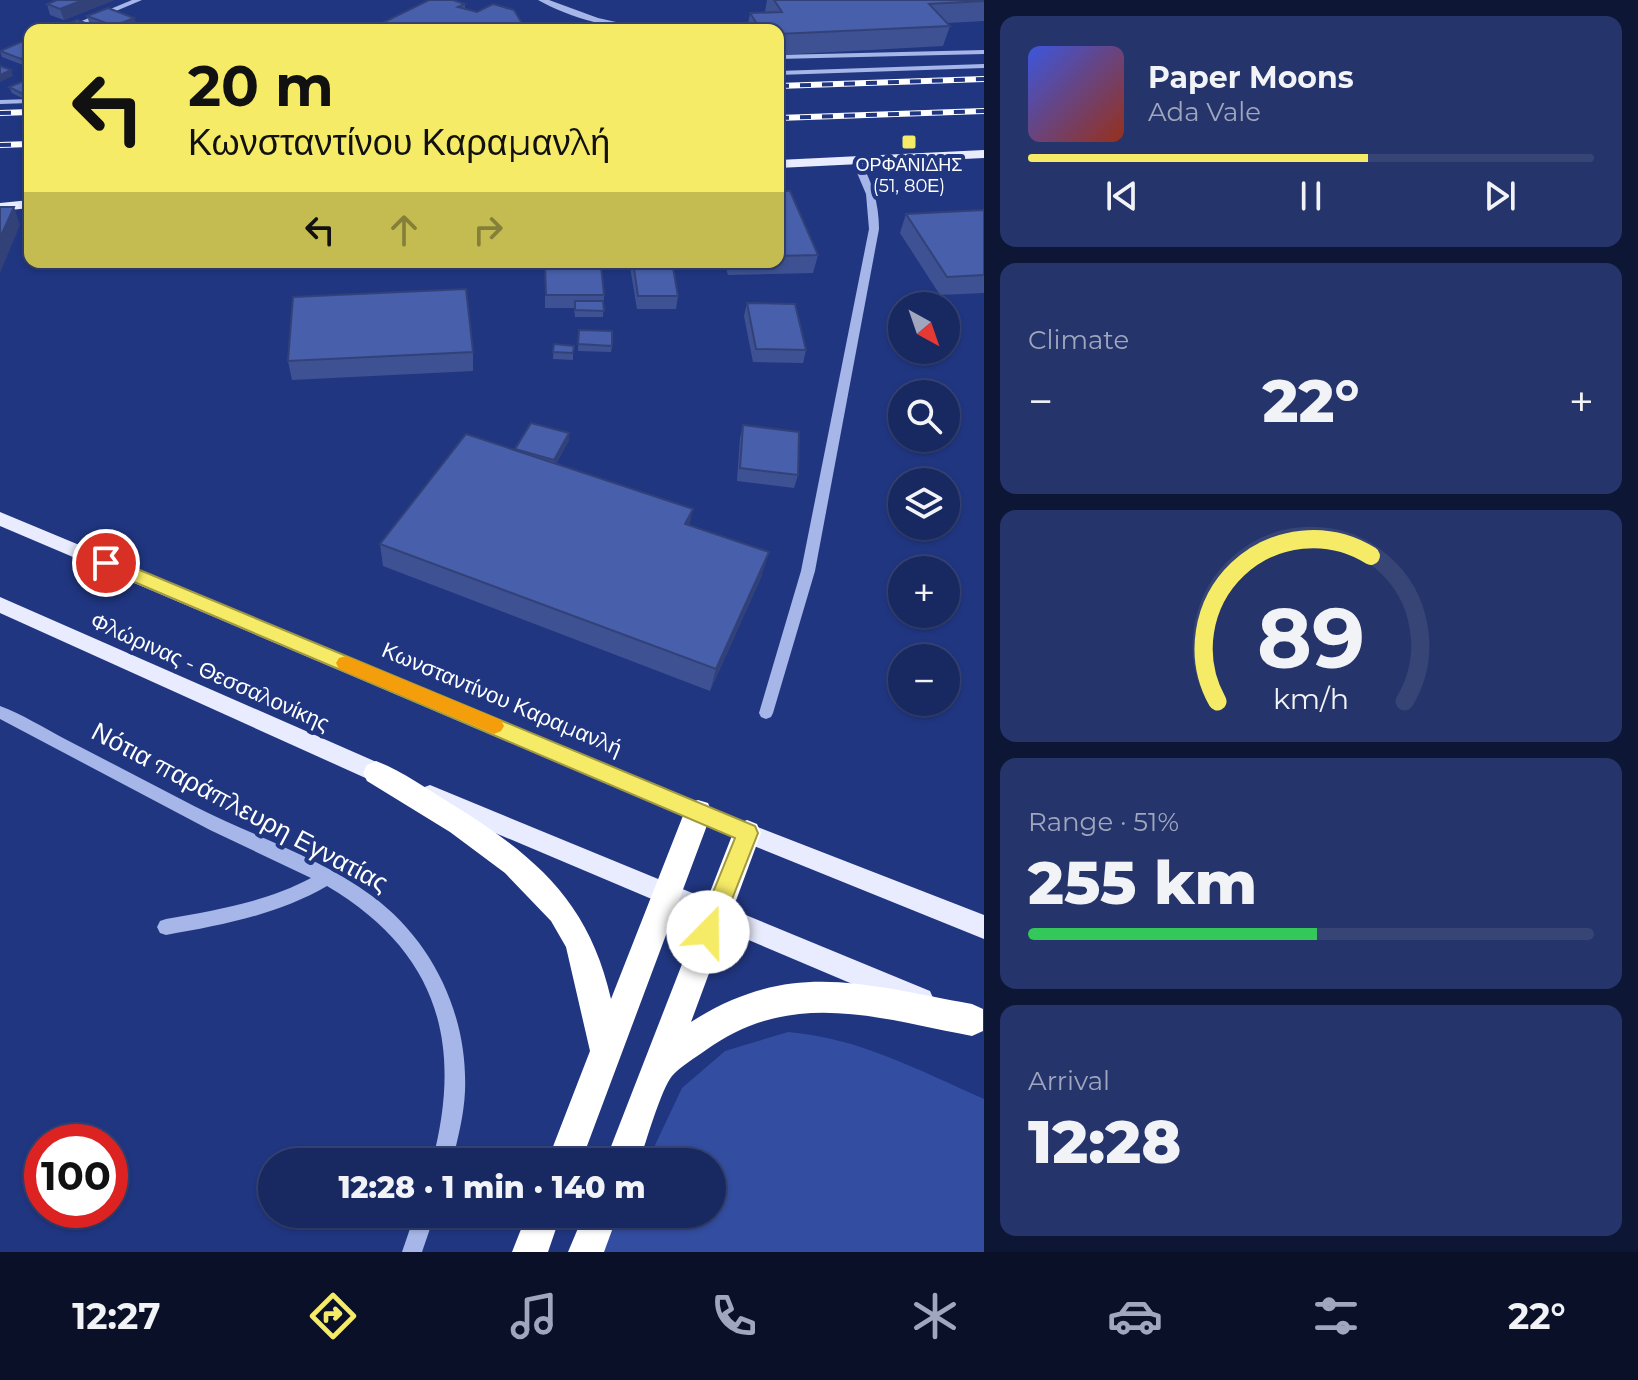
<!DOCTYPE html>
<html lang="en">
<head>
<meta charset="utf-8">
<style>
  :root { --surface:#182861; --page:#25346a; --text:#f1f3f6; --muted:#9fa6bd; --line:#364476; --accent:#f6eb66 }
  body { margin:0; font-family:Montserrat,sans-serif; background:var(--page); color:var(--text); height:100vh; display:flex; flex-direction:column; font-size:30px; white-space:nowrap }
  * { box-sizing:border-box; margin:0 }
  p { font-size:26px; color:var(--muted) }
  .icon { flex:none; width:44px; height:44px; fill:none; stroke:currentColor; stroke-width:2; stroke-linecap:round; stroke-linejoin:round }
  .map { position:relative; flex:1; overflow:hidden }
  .sheet { display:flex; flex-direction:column; gap:16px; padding:16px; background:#0d1635; width:654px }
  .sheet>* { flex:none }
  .hud { position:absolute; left:24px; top:24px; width:760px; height:244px; border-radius:16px; box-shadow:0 2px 6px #0004,0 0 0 2px var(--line); background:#f6eb66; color:#111; overflow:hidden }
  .needle { width:52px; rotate:140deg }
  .fabs { position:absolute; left:888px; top:292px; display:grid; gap:16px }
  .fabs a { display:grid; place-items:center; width:72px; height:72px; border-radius:50%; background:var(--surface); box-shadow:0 2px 6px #0004,0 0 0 2px var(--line); font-size:40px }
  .speed { position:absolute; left:24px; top:1124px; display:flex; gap:16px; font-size:40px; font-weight:700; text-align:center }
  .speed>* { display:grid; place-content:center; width:104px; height:104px; border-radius:50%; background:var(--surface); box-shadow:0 2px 6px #0004,0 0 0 2px var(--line); line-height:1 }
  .speed .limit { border:12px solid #d22; background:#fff; color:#111 }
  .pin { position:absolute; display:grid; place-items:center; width:68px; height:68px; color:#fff; margin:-34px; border:4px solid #fff; border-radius:50%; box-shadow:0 2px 8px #0007 }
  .me { position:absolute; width:88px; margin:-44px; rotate:22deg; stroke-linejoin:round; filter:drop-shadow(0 0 6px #0008) }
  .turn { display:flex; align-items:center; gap:28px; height:168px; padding:0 32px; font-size:36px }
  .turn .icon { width:104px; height:104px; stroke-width:2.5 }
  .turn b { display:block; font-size:56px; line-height:68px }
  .lanes { display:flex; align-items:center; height:76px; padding:0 32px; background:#0003; justify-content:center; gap:40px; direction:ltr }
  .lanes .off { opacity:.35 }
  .big { font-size:60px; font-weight:800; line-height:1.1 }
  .sheet .widget { flex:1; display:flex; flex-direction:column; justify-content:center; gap:12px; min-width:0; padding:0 28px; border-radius:16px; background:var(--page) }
  .sheet .dial { align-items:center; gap:0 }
  .dial svg { height:208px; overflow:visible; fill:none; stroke:var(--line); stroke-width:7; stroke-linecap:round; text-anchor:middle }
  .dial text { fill:var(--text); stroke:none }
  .song { display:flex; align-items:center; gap:24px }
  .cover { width:96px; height:96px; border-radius:12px; background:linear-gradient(135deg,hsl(230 70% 55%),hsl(10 70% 35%)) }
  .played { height:8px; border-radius:4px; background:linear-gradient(90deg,var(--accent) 60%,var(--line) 60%) }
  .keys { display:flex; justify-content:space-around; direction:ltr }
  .heat { display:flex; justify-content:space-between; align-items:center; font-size:44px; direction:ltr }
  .charge { height:12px; border-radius:6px; background:linear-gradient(90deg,#34c759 51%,var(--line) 0) }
  .trip { position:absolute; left:258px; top:1148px; width:468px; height:80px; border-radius:40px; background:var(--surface); box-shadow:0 2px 6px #0004,0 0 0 2px var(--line); font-weight:800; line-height:80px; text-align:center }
  .tab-bar { display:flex; height:128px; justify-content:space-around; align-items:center; background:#0a1027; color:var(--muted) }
  .tab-bar .icon { width:56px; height:56px }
  .tab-bar .selected { color:var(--accent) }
  .tab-bar b { font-size:36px; color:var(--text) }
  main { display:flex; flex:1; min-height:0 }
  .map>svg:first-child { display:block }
  .green { fill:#334da0 }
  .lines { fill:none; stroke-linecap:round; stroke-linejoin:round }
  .minor { fill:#a6b6e8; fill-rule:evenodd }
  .major { fill:#e9ecfe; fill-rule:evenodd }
  .highway { fill:#fff; fill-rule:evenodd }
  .rail-casing { stroke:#fff; stroke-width:6 }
  .rail { stroke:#203681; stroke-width:4; stroke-dasharray:11; stroke-linecap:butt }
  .wall { fill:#3e5293 }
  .shaded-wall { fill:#324278 }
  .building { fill:#485fab; stroke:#324278; stroke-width:2 }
  .route { fill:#f6eb66; stroke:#a09942; stroke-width:2 }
  .slow { fill:#f59e0b }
  .poi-dot { fill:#f6eb66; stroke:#203681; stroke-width:3 }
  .labels { text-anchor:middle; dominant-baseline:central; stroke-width:8; stroke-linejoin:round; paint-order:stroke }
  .far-poi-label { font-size:18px; fill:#fff; stroke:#203681 }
  .street-label { font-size:22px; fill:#fff; stroke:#203681 }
  .near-street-label { font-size:26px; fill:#fff; stroke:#203681 }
</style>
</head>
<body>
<main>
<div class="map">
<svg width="984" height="1252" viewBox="0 0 984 1252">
  <rect width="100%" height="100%" fill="#203681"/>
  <path class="green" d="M788,1032C860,1038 918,1070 984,1099V1252H601L620,1214H712V1162H647L682,1088L725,1051Z"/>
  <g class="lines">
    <g class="minor">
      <polygon points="132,0 142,0 71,30 60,30"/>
      <path d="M538,0H549L598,18L652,30C615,30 570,18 538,0Z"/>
      <polygon points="984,50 984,54 778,59 778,55"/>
      <polygon points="984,64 984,68 778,75 778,71"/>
      <polygon points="30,99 30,103 0,104 0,100"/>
      <path d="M853,159H859C872,181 879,203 879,229L815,571L773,713L771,717L766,719L761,717L759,713L801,571L869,229L866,194L852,161Z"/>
      <path d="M0,706C22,714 44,728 65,739C108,761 151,784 194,806C253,836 319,857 372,896C433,941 468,1015 465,1091C464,1115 458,1138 452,1162H432C464,1042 437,951 327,886C277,915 222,925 166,935L160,933L157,927L160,921L166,919C216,910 266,902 311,878L210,830L0,719Z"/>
      <polygon points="415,1214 435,1214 422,1252 402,1252"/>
    </g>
    <g class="major">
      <polygon points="984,150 984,158 778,168 778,160"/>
      <polygon points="30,200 30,208 0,211 0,203"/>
      <polygon points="0,512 755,826 984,915 984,939 739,840 0,526"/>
      <polygon points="0,597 397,771 400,778 397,785 389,788 381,785 0,613"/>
      <polygon points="430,785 930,991 934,1000 930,1009 921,1013 422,802 419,795 422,788"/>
    </g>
    <g class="highway">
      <path d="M376,761C402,771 427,789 450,803C533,854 589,900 611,999L688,803L698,800L708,803L712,812L581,1162H547L590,1051L566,947L551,921L505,873L450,832L367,781L363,773L367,765Z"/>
      <path d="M747,820L757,824L761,833L691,1022C790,958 865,985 972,1004L983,1009V1031L972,1036C877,1018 792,988 706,1050C695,1058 681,1066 672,1076C661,1089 646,1143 639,1162H605L733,833L737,824Z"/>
      <polygon points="527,1214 561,1214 548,1252 512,1252"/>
      <polygon points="584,1214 618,1214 604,1252 568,1252"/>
    </g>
    <g class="rail-casing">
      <g id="rail">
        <polyline points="778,86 984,79"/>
        <polyline points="0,113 30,112"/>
        <polyline points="778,118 984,111"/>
        <polyline points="0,145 30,144"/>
      </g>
    </g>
    <use href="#rail" class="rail"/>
  </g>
  <g class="wall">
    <polygon points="52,0 114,0 64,20 50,15 47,4 55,1"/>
    <polygon points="767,0 984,0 984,21 947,23 950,26 943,46 778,55 778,30 747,30 750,13 765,12"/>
    <polygon points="465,4 465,9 526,30 380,30 380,24"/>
    <polygon points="87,16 136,23 120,30 58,30 58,28 94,28 99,26 89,22"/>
    <polygon points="30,40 30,62 23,65 2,57 0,51"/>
    <polygon points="24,81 26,100 12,93 9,87"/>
    <polygon points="778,191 818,255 813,273 728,275 724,262 778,262"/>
    <polygon points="984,210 984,293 940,295 900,233 906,214"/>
    <polygon points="555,262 594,262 555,263"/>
    <polygon points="631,262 672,262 678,296 676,309 637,309 630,267"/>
    <polygon points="545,266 604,295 603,317 575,317 574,308 545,308"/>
    <polygon points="747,303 806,350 803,363 753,362 744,316"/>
    <polygon points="579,330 612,346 611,352 578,351"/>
    <polygon points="554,344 573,353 573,360 553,359"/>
    <polygon points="473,352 473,371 292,380 288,361"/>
    <polygon points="743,425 798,475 794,488 737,481 740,438"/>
    <polygon points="569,440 556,464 689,526 762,575 710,691 383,566 380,544 515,450 515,449"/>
  </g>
  <g class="shaded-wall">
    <polygon points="83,0 114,0 64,20 60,9"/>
    <polygon points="134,18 136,23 120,30 115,30 114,26"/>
    <polygon points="424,24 424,30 413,30"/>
    <polygon points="30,55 30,62 23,65 21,59"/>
    <polygon points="11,70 13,76 0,82 0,75"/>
    <polygon points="30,91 30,98 26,100 23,94"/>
    <polygon points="14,207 20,225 0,273 0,238"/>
    <polygon points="569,433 569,440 554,467 554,460"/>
    <polygon points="693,509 688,532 685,524"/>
    <polygon points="769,552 762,575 710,691 716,669"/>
  </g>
  <g class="building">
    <polygon points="57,0 83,0 60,9 47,4"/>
    <polygon points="429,0 453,0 465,4 458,7 477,12 493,4 514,10 526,30 442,30 424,24 413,30 399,30 380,24"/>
    <polygon points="774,0 984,0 984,1 929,4 950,26 778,34 778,30 761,30 750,13 782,12"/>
    <polygon points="108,8 134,18 114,26 87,16"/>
    <polygon points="77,20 94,26 85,30 63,30 58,28"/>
    <polygon points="102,25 112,28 107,30 90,30"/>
    <polygon points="28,39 30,40 30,55 21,59 0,51"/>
    <polygon points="0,66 11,70 0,75"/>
    <polygon points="24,81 30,84 30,91 23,94 9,87"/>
    <polygon points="778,191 790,191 818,255 778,256"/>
    <polygon points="0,207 14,207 0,238"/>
    <polygon points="984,210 984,275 947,277 906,214"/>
    <polygon points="633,262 672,262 678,296 638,296"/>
    <polygon points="545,266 601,266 604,295 546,295"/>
    <polygon points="466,289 473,352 288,361 293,297"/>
    <polygon points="575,301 603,301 604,311 575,310"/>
    <polygon points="747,303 795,304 806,350 756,349"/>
    <polygon points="579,330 612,331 612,346 578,344"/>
    <polygon points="554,344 574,346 573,353 553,352"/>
    <polygon points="531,423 569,433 554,460 515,449"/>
    <polygon points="743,425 799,432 798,475 740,468"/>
    <polygon points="466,434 693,509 685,524 769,552 716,669 380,544"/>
  </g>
  <polygon class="route" points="106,556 755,826 758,833 716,940 708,943 700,940 697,932 735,838 99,567 97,563 99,558"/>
  <polygon class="slow" points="346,656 501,720 504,726 501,731 494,734 339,669 336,663 339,658"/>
  <rect class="poi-dot" x="901" y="134" width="16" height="16" rx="4"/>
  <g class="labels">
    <g class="far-poi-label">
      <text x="909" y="165">ΟΡΦΑΝΙΔΗΣ<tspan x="909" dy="21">(51, 80Ε)</tspan></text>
    </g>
    <g class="street-label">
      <text transform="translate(210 672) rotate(24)">Φλώρινας - Θεσσαλονίκης</text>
      <text transform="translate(502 699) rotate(23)">Κωνσταντίνου Καραμανλή</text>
    </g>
    <g class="near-street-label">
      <text transform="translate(240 807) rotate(28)">Νότια παράπλευρη Εγνατίας</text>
    </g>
  </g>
</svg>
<div class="fabs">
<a><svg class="needle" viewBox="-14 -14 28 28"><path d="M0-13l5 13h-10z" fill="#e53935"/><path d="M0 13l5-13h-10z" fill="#9fa6bd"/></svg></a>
<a><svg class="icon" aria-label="search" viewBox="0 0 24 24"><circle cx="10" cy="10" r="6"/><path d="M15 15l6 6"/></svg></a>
<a><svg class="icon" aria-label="layers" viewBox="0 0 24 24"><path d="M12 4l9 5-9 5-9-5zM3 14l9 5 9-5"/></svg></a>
<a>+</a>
<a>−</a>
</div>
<div class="speed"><div class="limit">100</div></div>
<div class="pin" style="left:106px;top:563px;background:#d93025"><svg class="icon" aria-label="arrive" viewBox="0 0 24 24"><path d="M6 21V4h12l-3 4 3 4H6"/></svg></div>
<svg class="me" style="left:708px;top:932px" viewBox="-20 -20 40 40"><circle r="19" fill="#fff"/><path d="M0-13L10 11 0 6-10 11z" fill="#f6eb66"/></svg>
<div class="trip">12:28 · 1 min · 140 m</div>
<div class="hud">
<div class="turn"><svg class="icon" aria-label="left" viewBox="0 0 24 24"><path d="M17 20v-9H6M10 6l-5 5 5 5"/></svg><div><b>20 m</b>Κωνσταντίνου Καραμανλή</div></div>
<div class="lanes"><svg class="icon" aria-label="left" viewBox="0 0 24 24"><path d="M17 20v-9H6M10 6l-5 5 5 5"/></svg><svg class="icon off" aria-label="ahead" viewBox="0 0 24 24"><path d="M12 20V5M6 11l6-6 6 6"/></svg><svg class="icon off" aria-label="right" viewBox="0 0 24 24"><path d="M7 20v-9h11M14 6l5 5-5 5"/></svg></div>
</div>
</div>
<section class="sheet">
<div class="widget">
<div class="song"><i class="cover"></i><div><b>Paper Moons</b><p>Ada Vale</p></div></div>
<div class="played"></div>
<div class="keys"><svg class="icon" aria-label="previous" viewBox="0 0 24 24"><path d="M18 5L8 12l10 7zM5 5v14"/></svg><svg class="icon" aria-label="pause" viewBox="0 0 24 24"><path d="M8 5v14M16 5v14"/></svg><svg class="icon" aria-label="next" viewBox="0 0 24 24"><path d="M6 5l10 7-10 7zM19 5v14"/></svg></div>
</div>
<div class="widget"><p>Climate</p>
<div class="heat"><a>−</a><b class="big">22°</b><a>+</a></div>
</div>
<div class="widget dial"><svg viewBox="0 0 100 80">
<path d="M14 69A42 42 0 1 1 86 69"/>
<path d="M14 69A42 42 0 0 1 73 13" stroke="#f6eb66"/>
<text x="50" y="56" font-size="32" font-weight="700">89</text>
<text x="50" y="72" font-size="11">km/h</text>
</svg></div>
<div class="widget"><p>Range · 51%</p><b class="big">255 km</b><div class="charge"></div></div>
<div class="widget"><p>Arrival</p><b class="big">12:28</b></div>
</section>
</main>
<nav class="tab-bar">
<b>12:27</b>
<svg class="icon selected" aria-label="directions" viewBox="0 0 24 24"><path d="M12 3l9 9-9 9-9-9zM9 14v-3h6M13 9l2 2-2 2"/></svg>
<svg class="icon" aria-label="music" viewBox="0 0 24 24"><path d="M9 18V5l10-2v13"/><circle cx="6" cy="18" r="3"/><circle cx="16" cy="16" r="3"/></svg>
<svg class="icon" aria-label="phone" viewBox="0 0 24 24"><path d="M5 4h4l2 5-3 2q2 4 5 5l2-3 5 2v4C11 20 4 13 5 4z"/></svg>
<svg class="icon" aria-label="climate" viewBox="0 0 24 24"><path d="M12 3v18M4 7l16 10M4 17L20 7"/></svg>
<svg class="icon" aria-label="car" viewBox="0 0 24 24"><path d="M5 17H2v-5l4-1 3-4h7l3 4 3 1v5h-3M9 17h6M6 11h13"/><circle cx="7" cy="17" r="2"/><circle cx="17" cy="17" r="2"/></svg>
<svg class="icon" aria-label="filters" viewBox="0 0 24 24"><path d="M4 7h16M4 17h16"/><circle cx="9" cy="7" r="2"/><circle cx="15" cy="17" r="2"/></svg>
<b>22°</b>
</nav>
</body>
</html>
